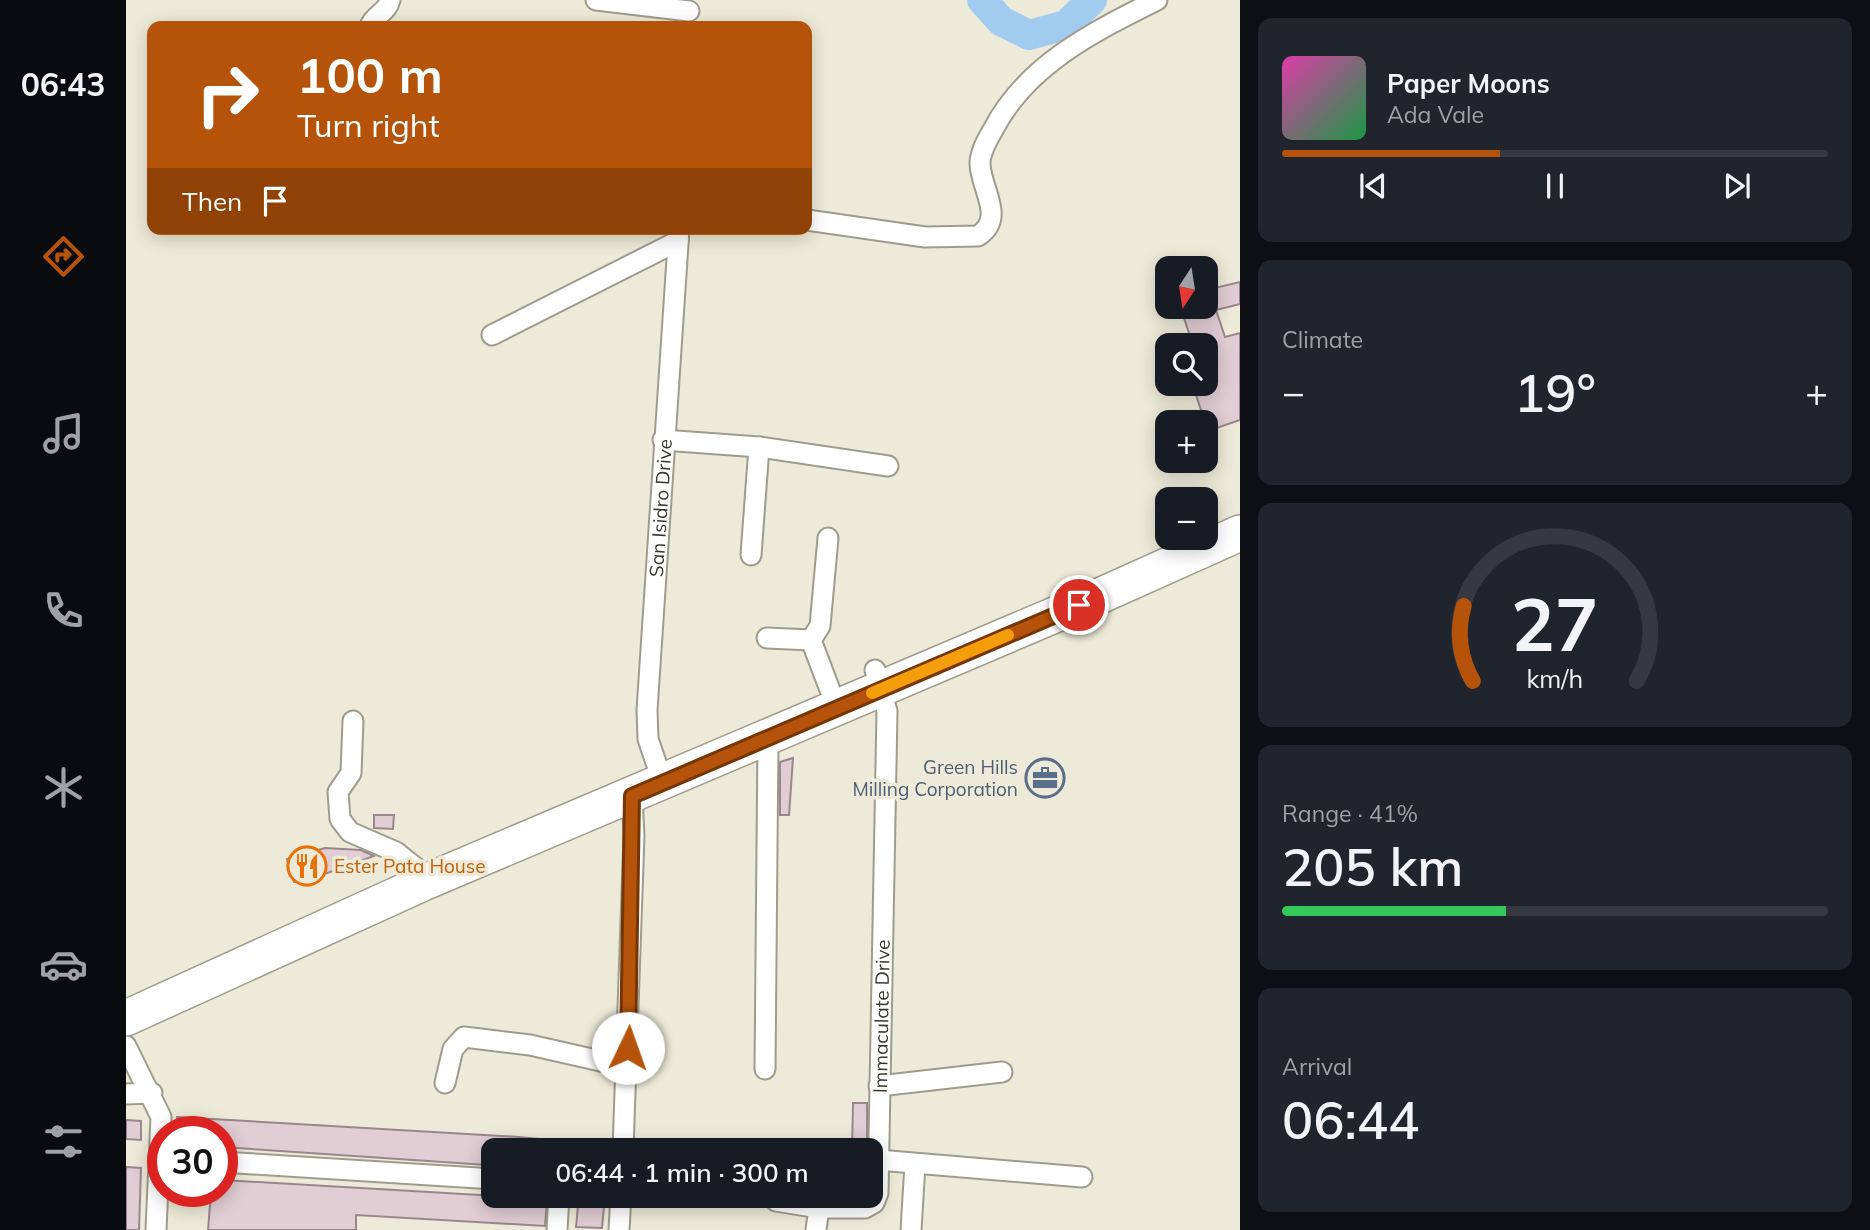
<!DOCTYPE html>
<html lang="en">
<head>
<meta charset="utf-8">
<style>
  :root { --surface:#171b24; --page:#20242c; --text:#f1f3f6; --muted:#9ea1a6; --line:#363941; --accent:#b45309 }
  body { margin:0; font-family:Mulish,sans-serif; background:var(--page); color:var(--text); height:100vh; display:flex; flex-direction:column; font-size:26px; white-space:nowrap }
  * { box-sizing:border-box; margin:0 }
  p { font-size:23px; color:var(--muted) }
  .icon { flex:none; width:38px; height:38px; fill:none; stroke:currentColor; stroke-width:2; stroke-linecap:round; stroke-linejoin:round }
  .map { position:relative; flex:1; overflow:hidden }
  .drawer { display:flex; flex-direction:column; gap:18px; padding:18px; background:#0d0f14; width:630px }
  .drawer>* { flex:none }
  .hud { position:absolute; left:21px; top:21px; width:665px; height:214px; border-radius:14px; box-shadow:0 4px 18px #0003; background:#b45309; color:#fff; overflow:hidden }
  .needle { width:46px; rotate:192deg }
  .buttons { position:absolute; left:1029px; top:256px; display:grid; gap:14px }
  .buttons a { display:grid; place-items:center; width:63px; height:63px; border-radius:14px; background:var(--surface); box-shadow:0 4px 18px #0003; font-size:35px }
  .speed { position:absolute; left:21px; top:1116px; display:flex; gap:14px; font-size:35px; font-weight:700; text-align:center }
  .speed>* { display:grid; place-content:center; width:91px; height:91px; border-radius:50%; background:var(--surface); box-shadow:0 4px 18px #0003; line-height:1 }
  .speed .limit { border:10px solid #d22; background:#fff; color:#111 }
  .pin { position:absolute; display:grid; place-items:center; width:60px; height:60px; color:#fff; margin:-30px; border:4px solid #fff; border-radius:50%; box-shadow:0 2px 7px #0007 }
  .me { position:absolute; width:77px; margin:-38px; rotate:3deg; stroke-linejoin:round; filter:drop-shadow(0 0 5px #0008) }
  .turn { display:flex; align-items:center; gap:24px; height:147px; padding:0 35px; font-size:32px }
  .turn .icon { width:91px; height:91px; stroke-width:2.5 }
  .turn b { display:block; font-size:49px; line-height:60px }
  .then { display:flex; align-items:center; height:66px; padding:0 35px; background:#0003; gap:14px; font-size:26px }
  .big { font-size:52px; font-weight:600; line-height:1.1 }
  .drawer .tile { flex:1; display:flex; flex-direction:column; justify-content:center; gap:10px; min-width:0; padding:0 24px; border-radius:14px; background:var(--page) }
  .drawer .dial { align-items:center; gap:0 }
  .dial svg { height:182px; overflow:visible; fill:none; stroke:var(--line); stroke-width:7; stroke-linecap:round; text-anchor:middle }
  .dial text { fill:var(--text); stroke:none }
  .song { display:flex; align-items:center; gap:21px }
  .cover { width:84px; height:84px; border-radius:10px; background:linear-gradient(135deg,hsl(320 70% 55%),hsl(140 70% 35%)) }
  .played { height:7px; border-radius:4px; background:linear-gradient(90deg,var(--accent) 40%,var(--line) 40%) }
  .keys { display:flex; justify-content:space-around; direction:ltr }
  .heat { display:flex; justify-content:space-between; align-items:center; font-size:38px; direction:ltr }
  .charge { height:10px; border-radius:5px; background:linear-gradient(90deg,#34c759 41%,var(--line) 0) }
  .trip { position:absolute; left:355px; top:1138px; width:402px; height:70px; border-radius:14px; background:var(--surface); box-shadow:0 4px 18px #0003; font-weight:600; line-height:70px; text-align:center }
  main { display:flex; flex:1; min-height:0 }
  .tab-bar { display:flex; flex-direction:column; width:126px; justify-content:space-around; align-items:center; background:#090b0e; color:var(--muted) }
  .tab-bar .icon { width:49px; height:49px }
  .tab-bar .selected { color:var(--accent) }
  .tab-bar b { font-size:32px; color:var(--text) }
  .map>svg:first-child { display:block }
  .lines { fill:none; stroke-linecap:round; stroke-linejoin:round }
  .river { stroke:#a2ccef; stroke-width:30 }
  .building { fill:#e1cdd4; stroke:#99878d; stroke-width:2 }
  .street-casing { stroke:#a09c8c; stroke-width:23 }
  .highway-casing { stroke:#a09c8c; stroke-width:38 }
  .street { stroke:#fff; stroke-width:19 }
  .highway { stroke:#fff; stroke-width:35 }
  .route-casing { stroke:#753606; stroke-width:18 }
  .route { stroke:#b45309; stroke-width:12 }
  .slow { stroke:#f59e0b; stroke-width:12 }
  .labels { text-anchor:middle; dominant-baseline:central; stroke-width:7; stroke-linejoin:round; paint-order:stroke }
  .street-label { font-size:19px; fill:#383730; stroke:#eeead9 }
  .service-label { font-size:19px; fill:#4e5e75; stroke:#eeead9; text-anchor:end }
  .food-label { font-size:19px; fill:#c56008; stroke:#eeead9; text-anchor:start }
</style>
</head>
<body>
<main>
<nav class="tab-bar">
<b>06:43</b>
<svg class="icon selected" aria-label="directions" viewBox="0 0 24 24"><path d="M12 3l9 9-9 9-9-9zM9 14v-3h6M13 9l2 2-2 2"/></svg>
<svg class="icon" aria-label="music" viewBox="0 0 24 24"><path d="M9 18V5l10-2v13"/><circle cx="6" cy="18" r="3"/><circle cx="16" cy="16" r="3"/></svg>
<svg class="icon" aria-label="phone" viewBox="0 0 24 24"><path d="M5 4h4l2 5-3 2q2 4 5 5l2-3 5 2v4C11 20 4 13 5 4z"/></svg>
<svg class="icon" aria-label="climate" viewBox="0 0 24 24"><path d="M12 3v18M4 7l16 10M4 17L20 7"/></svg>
<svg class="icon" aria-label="car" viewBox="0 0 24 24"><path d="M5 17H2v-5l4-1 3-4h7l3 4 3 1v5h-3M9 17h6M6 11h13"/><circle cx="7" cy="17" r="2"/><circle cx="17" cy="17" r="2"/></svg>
<svg class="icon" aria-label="filters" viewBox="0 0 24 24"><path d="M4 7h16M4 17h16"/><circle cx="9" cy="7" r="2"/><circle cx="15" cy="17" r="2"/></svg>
</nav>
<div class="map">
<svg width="1114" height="1230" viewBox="0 0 1114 1230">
  <rect width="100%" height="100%" fill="#eeead9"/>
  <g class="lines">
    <polyline class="river" points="856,0 875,21 903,35 940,25 966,0"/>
  </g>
  <g class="building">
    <polygon points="1114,282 1114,304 1090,310 1099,337 1114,333 1114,420 1082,431 1066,383 1080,383 1080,345 1067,345 1054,306 1080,306 1080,290"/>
    <polygon points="667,758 663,815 654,815 654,762"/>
    <polygon points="248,815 268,815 267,829 248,828"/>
    <polygon points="199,848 235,850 248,856 193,876 191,880 168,882 161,859"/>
    <polygon points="727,1103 741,1103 741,1150 726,1150"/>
    <polygon points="51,1117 393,1137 422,1140 422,1150 368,1150 368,1164 361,1165 96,1147 96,1132 50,1132"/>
    <polygon points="0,1120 15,1121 15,1140 0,1139"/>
    <polygon points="0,1167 15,1168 13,1230 0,1230"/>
    <polygon points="96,1180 421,1199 419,1226 230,1215 230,1230 82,1230 85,1192 96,1192"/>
    <polygon points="453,1195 479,1195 476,1228 450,1227"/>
  </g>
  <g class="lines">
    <g class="street-casing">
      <g id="street">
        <polyline points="470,0 563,11"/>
        <path d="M244,26C249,14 261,13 264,0"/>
        <path d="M681,220L799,237L852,236C880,218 855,190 854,164C854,152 861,140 867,130C900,65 969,31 1031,0"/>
        <polyline points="366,335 552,241"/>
        <polyline points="537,440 633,447 762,466"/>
        <polyline points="702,538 694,626 685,640 704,690"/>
        <polyline points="625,555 633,447"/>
        <polyline points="641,638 685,640"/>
        <polyline points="227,721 225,773 212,792 214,819 224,832 270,852 290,868"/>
        <path id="s1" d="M537,783L522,739L521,710L553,229"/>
        <polyline points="0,1046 35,1117 30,1230"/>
        <polyline points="639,1069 642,738"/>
        <polyline points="319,1083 327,1049 338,1037 404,1045 501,1067"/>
        <polyline points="753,1086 876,1072"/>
        <polyline points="0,1094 26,1093"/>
        <polyline points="497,1150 508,836 506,796 502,788"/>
        <polyline points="752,1160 956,1177"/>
        <polyline points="96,1162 368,1179"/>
        <polyline points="650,1201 693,1208"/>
        <polyline points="431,1230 433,1195"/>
        <polyline points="493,1230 495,1195"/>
        <path id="s2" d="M690,1230L693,1208H739L748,1203L752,1193L761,711L749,670"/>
        <polyline points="785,1230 789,1164"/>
      </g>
    </g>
    <g class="highway-casing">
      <polyline id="highway" points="0,1018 297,883 978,594 1114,533"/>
    </g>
    <use href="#street" class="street"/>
    <use href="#highway" class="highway"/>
  </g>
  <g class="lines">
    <g class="route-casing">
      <polyline id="route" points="502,1048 506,796 953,605"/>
    </g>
    <use href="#route" class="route"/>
    <polyline class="slow" points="746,693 882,635"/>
  </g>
  <defs>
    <g id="office-ring" transform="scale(2.0125)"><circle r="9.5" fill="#eeead9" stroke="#5c6f8a" stroke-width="1.5"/><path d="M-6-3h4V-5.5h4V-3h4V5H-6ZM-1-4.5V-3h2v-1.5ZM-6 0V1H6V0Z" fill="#5c6f8a"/></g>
    <g id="restaurant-ring" transform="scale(2.0125)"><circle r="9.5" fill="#eeead9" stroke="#e8710a" stroke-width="1.5"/><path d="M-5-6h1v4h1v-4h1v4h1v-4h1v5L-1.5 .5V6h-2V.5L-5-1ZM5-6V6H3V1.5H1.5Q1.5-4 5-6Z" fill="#e8710a"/></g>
  </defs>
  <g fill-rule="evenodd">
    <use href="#office-ring" x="919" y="778"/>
    <use href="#restaurant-ring" x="181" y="866"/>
  </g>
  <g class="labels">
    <g class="street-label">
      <text stroke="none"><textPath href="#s1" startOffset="278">San Isidro Drive</textPath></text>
      <text stroke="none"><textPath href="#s2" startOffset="266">Immaculate Drive</textPath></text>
    </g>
    <g class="service-label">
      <text x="892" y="767">Green Hills<tspan x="892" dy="22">Milling Corporation</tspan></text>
    </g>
    <g class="food-label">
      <text x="208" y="866">Ester Pata House</text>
    </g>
  </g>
</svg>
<div class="buttons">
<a><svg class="needle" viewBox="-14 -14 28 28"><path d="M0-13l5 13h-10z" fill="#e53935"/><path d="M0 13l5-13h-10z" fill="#9ea1a6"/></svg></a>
<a><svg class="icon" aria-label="search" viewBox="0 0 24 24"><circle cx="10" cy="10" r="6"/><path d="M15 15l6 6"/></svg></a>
<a>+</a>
<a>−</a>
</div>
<div class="speed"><div class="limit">30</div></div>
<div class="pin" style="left:953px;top:605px;background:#d93025"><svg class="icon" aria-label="arrive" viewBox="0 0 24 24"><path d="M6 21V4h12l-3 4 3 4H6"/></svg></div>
<svg class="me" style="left:502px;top:1048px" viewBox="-20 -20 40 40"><circle r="19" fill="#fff"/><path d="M0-13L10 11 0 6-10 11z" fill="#b45309"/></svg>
<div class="trip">06:44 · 1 min · 300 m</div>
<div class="hud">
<div class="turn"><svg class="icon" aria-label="right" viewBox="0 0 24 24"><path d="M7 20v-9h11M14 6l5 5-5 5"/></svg><div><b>100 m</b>Turn right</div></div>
<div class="then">Then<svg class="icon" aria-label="arrive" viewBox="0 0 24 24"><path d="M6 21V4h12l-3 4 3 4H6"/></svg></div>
</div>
</div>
<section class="drawer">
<div class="tile">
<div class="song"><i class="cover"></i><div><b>Paper Moons</b><p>Ada Vale</p></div></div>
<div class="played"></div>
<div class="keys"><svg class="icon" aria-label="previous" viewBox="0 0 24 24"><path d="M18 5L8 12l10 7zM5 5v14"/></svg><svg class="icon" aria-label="pause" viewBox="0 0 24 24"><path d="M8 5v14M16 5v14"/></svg><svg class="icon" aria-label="next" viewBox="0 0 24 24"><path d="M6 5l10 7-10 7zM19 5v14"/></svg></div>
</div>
<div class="tile"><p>Climate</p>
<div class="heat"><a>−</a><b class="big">19°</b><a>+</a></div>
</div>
<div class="tile dial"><svg viewBox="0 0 100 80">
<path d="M14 69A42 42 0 1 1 86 69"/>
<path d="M14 69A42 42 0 0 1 10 36" stroke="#b45309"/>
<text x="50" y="56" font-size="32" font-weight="700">27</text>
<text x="50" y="72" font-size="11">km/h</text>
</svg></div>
<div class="tile"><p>Range · 41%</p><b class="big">205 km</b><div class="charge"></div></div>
<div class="tile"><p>Arrival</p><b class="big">06:44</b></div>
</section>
</main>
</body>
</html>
